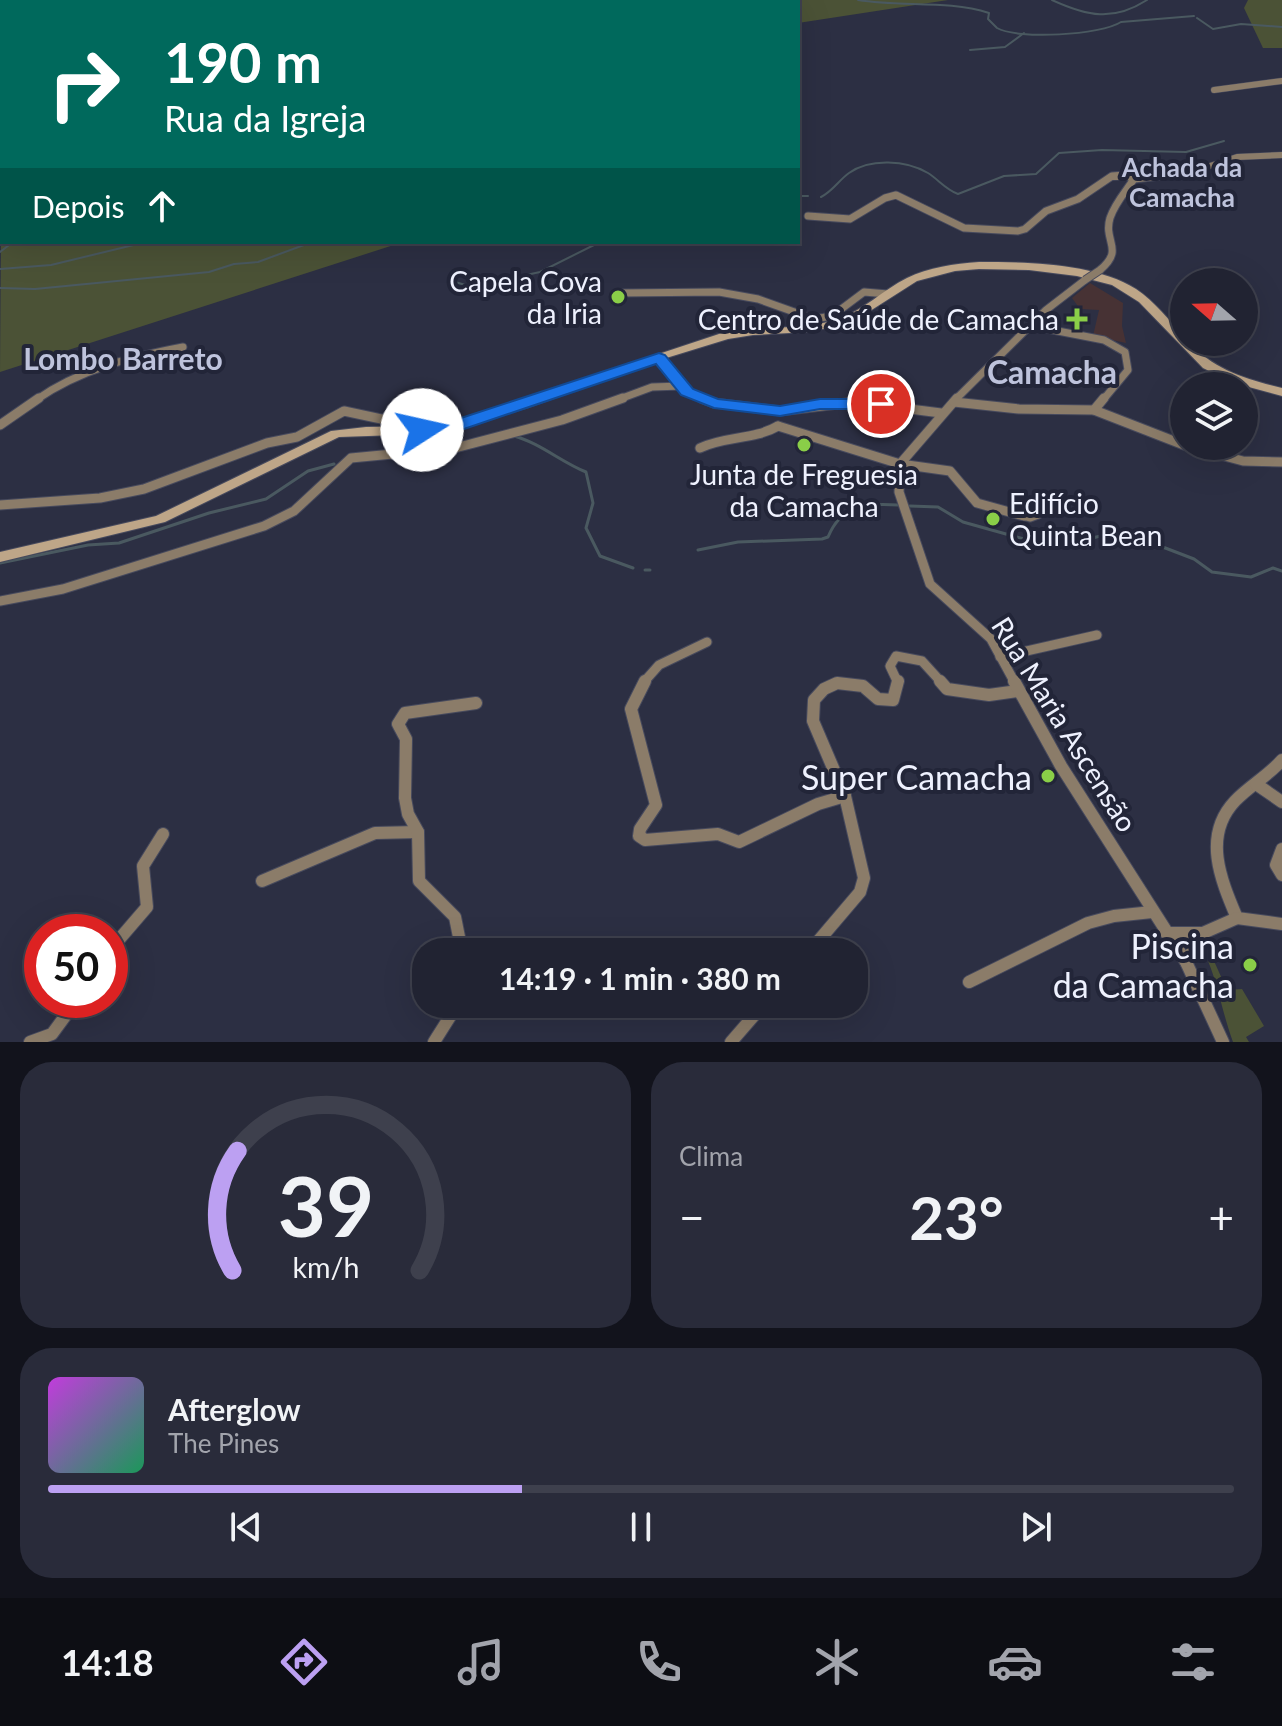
<!DOCTYPE html>
<html lang="pt">
<head>
<meta charset="utf-8">
<style>
  :root { --surface:#212332; --page:#292b3a; --text:#f1f3f6; --muted:#a2a4ac; --line:#3e404d; --accent:#bca0f2 }
  body { margin:0; font-family:Lato,sans-serif; background:var(--page); color:var(--text); height:100vh; display:flex; flex-direction:column; font-size:30px; white-space:nowrap }
  * { box-sizing:border-box; margin:0 }
  p { font-size:26px; color:var(--muted) }
  .icon { flex:none; width:44px; height:44px; fill:none; stroke:currentColor; stroke-width:2; stroke-linecap:round; stroke-linejoin:round }
  .map { position:relative; height:1042px; overflow:hidden }
  .sheet { display:flex; flex-direction:column; gap:20px; padding:20px; background:#12131c; flex:1 }
  .sheet>* { flex:none }
  .top-card { position:absolute; left:0px; top:0px; width:800px; height:244px; box-shadow:0 8px 32px #0002,0 0 0 2px var(--line); background:#00695c; color:#fff; overflow:hidden }
  .needle { width:52px; rotate:290deg }
  .fabs { position:absolute; left:1170px; top:268px; display:grid; gap:16px }
  .fabs a { display:grid; place-items:center; width:88px; height:88px; border-radius:50%; background:var(--surface); box-shadow:0 8px 32px #0002,0 0 0 2px var(--line); font-size:40px }
  .speed { position:absolute; left:24px; top:914px; display:flex; gap:16px; font-size:40px; font-weight:700; text-align:center }
  .speed>* { display:grid; place-content:center; width:104px; height:104px; border-radius:50%; background:var(--surface); box-shadow:0 8px 32px #0002,0 0 0 2px var(--line); line-height:1 }
  .speed .limit { border:12px solid #d22; background:#fff; color:#111 }
  .pin { position:absolute; display:grid; place-items:center; width:68px; height:68px; color:#fff; margin:-34px; border:4px solid #fff; border-radius:50%; box-shadow:0 2px 8px #0007 }
  .me { position:absolute; width:88px; margin:-44px; rotate:80deg; stroke-linejoin:round; filter:drop-shadow(0 0 6px #0008) }
  .turn { display:flex; align-items:center; gap:28px; height:168px; padding:0 32px; font-size:36px }
  .turn .icon { width:104px; height:104px; stroke-width:2.5 }
  .turn b { display:block; font-size:56px; line-height:68px }
  .then { display:flex; align-items:center; height:76px; padding:0 32px; background:#0003; gap:16px; font-size:30px }
  .big { font-size:60px; font-weight:700; line-height:1.1 }
  .sheet .card { flex:1; display:flex; flex-direction:column; justify-content:center; gap:12px; min-width:0; padding:0 28px; border-radius:32px; background:var(--page) }
  .sheet .dial { align-items:center; gap:0 }
  .dial svg { height:208px; overflow:visible; fill:none; stroke:var(--line); stroke-width:7; stroke-linecap:round; text-anchor:middle }
  .dial text { fill:var(--text); stroke:none }
  .song { display:flex; align-items:center; gap:24px }
  .cover { width:96px; height:96px; border-radius:12px; background:linear-gradient(135deg,hsl(290 70% 55%),hsl(150 70% 35%)) }
  .played { height:8px; border-radius:4px; background:linear-gradient(90deg,var(--accent) 40%,var(--line) 40%) }
  .keys { display:flex; justify-content:space-around; direction:ltr }
  .heat { display:flex; justify-content:space-between; align-items:center; font-size:44px; direction:ltr }
  .sheet .tiles { flex:1; display:grid; gap:20px; grid-template-columns:1fr 1fr }
  .card:last-child { grid-column:span 2 }
  .trip { position:absolute; left:412px; top:938px; width:456px; height:80px; border-radius:32px; background:var(--surface); box-shadow:0 8px 32px #0002,0 0 0 2px var(--line); font-weight:700; line-height:80px; text-align:center }
  .menu { display:flex; height:128px; justify-content:space-around; align-items:center; background:#0d0e14; color:var(--muted) }
  .menu .icon { width:56px; height:56px }
  .menu .on { color:var(--accent) }
  .menu b { font-size:36px; color:var(--text) }
  .map>svg:first-child { display:block }
  .education { fill:#473234 }
  .green { fill:#4b5236 }
  .lines { fill:none; stroke-linecap:round; stroke-linejoin:round }
  .stream-far1 { stroke:#4a5960; stroke-width:2 }
  .stream { stroke:#4a5960; stroke-width:3 }
  .street-far3-casing { stroke:#474a5d; stroke-width:7 }
  .street-far2-casing { stroke:#474a5d; stroke-width:9 }
  .street-far1-casing { stroke:#474a5d; stroke-width:11 }
  .street-casing { stroke:#474a5d; stroke-width:14 }
  .secondary-casing { stroke:#474a5d; stroke-width:2 }
  .street-far3 { stroke:#8b7c69; stroke-width:6 }
  .street-far2 { stroke:#8b7c69; stroke-width:7 }
  .street-far1 { stroke:#8b7c69; stroke-width:9 }
  .street { stroke:#8b7c69; stroke-width:12 }
  .secondary { fill:#bea688; fill-rule:evenodd }
  .street-bridge-casing { stroke:#474a5d; stroke-width:9; stroke-linecap:butt }
  .street-bridge { stroke:#8b7c69; stroke-width:7 }
  .route { fill:#1a73e8; stroke:#114b97; stroke-width:2 }
  .poi-dot { fill:#8ace48; stroke:#222538; stroke-width:3 }
  .labels { text-anchor:middle; dominant-baseline:central; stroke-width:8; stroke-linejoin:round; paint-order:stroke }
  .far-neighbourhood-label { font-size:26px; font-weight:bold; fill:#bec3dc; stroke:#222538 }
  .poi-label { font-size:28px; fill:#eef1fe; stroke:#222538; text-anchor:end }
  .street-label { font-size:28px; fill:#eef1fe; stroke:#222538 }
  .neighbourhood-label { font-size:30px; font-weight:bold; fill:#bec3dc; stroke:#222538 }
  .quarter-label { font-size:32px; font-weight:bold; fill:#bec3dc; stroke:#222538 }
  .near-poi-label { font-size:34px; fill:#eef1fe; stroke:#222538; text-anchor:end }
</style>
</head>
<body>
<div class="map">
<svg width="1282" height="1042" viewBox="0 0 1282 1042">
  <rect width="100%" height="100%" fill="#2c2f43"/>
  <polygon class="education" points="1090,283 1123,303 1122,326 1126,343 1093,336 1099,310 1080,309 1072,298"/>
  <g class="green">
    <polygon points="0,0 257,0 2,2 2,39"/>
    <polygon points="469,0 948,0 798,23 798,2 464,2"/>
    <polygon points="1248,0 1282,0 1282,48 1263,48 1244,8"/>
    <polygon points="2,81 2,242 403,242 0,372"/>
    <path d="M1208,961H1214L1227,990L1242,989L1264,1026L1246,1037L1249,1042H1233C1223,1015 1218,985 1208,961Z"/>
  </g>
  <g class="lines">
    <g class="stream-far1">
      <path d="M858,0C902,7 948,0 989,13L988,19C991,22 994,25 997,28C1018,40 1101,35 1121,22L1194,16"/>
      <path d="M1052,0C1087,16 1113,22 1147,0"/>
      <polyline points="405,2 415,0"/>
      <polyline points="1197,18 1213,29 1241,24 1282,27"/>
      <polyline points="970,50 1005,47 1024,33"/>
      <polyline points="798,196 808,196"/>
      <path d="M821,197C833,191 839,180 849,173C870,158 906,160 928,173C939,180 945,189 958,194L1004,176L1036,174L1059,153L1102,150L1186,152L1224,141"/>
      <polyline points="0,252 13,242"/>
      <polyline points="0,269 51,265 146,242"/>
      <polyline points="452,281 472,287 540,272 598,243 677,242"/>
      <polyline points="0,288 35,289 209,272 234,264 258,262 312,242"/>
    </g>
    <g class="stream">
      <path d="M514,436C540,443 561,462 586,472L593,503L586,528L600,556L633,568"/>
      <polyline points="910,506 938,507 963,522 1031,541 1076,542 1121,531 1194,559 1212,572 1251,577 1273,568 1282,571"/>
      <path d="M698,550L738,542L822,539L828,537C842,504 865,503 898,505"/>
      <polyline points="0,563 88,545 119,543 209,513 266,499 308,471 334,464"/>
      <polyline points="645,570 650,570"/>
    </g>
    <g class="street-far3-casing">
      <g id="street-far3">
        <polyline points="1214,90 1282,81"/>
        <polyline points="1111,177 1129,177"/>
        <polyline points="1158,177 1201,169 1237,157 1282,155"/>
      </g>
    </g>
    <g class="street-far2-casing">
      <g id="street-far2">
        <polyline points="808,216 850,219 885,198 896,195 964,228 1018,231 1025,229 1046,211 1078,199 1112,176 1125,175 1134,179 1169,175"/>
        <path d="M1100,270C1125,249 1103,242 1110,218C1115,203 1126,191 1134,179"/>
        <polyline points="620,293 719,292 758,299 814,319 832,316 864,292 888,294"/>
        <polyline points="1032,326 1104,340 1125,352 1128,370 1103,400"/>
        <polyline points="659,358 687,392 706,400"/>
        <path d="M36,400C80,369 131,357 183,347"/>
        <polyline points="617,400 652,387 682,386"/>
        <polyline points="955,400 1046,310 1085,280"/>
      </g>
    </g>
    <g class="street-far1-casing">
      <g id="street-far1">
        <polyline points="701,398 714,403 780,411 855,402 941,413"/>
        <polyline points="957,398 900,464 899,492 930,584 991,639 1015,683"/>
        <polyline points="954,402 1019,409 1094,410 1184,445"/>
        <polyline points="1094,410 1104,398"/>
        <polyline points="0,425 39,398"/>
        <polyline points="778,426 900,464 950,471 977,503 1024,516"/>
        <polyline points="1187,446 1243,461 1282,462"/>
        <path d="M700,448C725,436 754,440 778,426"/>
        <polygon points="1026,504 1036,507 1038,514 1030,517 1019,514 1017,507"/>
        <polyline points="0,505 100,498 144,489 267,443 297,437 344,411 428,429"/>
        <polyline points="0,601 63,589 264,526 294,511 351,458 455,448 562,420 623,398"/>
        <polyline points="1000,657 1097,635"/>
        <polyline points="643,683 659,665 707,642"/>
        <polyline points="898,683 890,666 896,656 922,661 942,683"/>
      </g>
    </g>
    <g class="street-casing">
      <g id="street">
        <polyline points="645,681 631,709 656,805 640,829 639,836 645,840 718,834 739,842 818,804 845,796"/>
        <polyline points="940,681 947,689 989,695 1018,691"/>
        <polyline points="1014,681 1061,766 1186,962 1223,1042"/>
        <path d="M1282,760C1268,776 1249,786 1235,801C1202,836 1221,880 1237,918L1282,924"/>
        <polyline points="1256,784 1282,802"/>
        <polyline points="1282,849 1276,865 1282,875"/>
        <polyline points="262,881 375,833 418,832"/>
        <polyline points="1166,933 1203,933 1237,918"/>
        <polyline points="110,950 147,907 143,866 163,834"/>
        <polyline points="462,952 455,917 419,881 418,832 408,814 405,798 406,739 398,724 405,713 476,703"/>
        <polyline points="809,952 860,892 864,878 845,796 813,721 814,700 824,689 837,683 863,686 878,699 893,700 898,681"/>
        <polyline points="1186,962 1203,933"/>
        <polyline points="969,982 1088,923 1114,916 1152,912"/>
        <polyline points="30,1042 52,1034 77,1000"/>
        <polyline points="434,1042 458,1004"/>
        <polyline points="731,1042 764,1004"/>
      </g>
    </g>
    <g class="secondary-casing">
      <path id="secondary" d="M979,262C1026,262 1095,263 1136,289C1155,302 1169,320 1184,337V342H1188C1215,370 1245,379 1282,388V396L1234,383L1203,368L1139,302L1112,285L1077,276L1029,270L979,269L955,271L917,281L859,318L838,326L807,332L753,335L728,339L663,359L529,407L456,429L426,434L339,437L165,522L0,562V552L156,516L331,431L366,427L426,426L454,422L722,333C760,324 801,332 838,319C864,310 883,290 907,278C929,267 954,264 979,262Z"/>
    </g>
    <use href="#street-far3" class="street-far3"/>
    <use href="#street-far2" class="street-far2"/>
    <use href="#street-far1" class="street-far1"/>
    <use href="#street" class="street"/>
    <use href="#secondary" class="secondary"/>
    <g class="street-bridge-casing">
      <polyline id="street-bridge" points="1085,280 1100,270"/>
    </g>
    <use href="#street-bridge" class="street-bridge"/>
  </g>
  <polygon class="route" points="659,353 665,355 693,389 718,399 780,406 820,399 881,399 889,404 881,409 820,409 780,416 714,408 681,395 656,364 464,429 422,435 414,430 422,425 455,420"/>
  <g class="poi-dot">
    <circle cx="618" cy="297" r="8"/>
    <path d="M1073 307h8v8h8v8h-8v8h-8v-8h-8v-8h8z"/>
    <circle cx="804" cy="445" r="8"/>
    <circle cx="993" cy="519" r="8"/>
    <circle cx="1048" cy="776" r="8"/>
    <circle cx="1250" cy="965" r="8"/>
  </g>
  <g class="labels">
    <g class="far-neighbourhood-label">
      <text x="1182" y="167">Achada da<tspan x="1182" dy="30">Camacha</tspan></text>
    </g>
    <g class="poi-label">
      <text x="602" y="281">Capela Cova<tspan x="602" dy="32">da Iria</tspan></text>
      <text x="1059" y="319">Centro de Saúde de Camacha</text>
      <text x="804" y="474" text-anchor="middle">Junta de Freguesia<tspan x="804" dy="32">da Camacha</tspan></text>
      <text x="1009" y="503" text-anchor="start">Edifício<tspan x="1009" dy="32">Quinta Bean</tspan></text>
    </g>
    <g class="street-label">
      <text transform="translate(1065 724) rotate(58)">Rua Maria Ascensão</text>
    </g>
    <g class="neighbourhood-label">
      <text x="123" y="358">Lombo Barreto</text>
    </g>
    <g class="quarter-label">
      <text x="1052" y="371">Camacha</text>
    </g>
    <g class="near-poi-label">
      <text x="1032" y="776">Super Camacha</text>
      <text x="1234" y="945">Piscina<tspan x="1234" dy="39">da Camacha</tspan></text>
    </g>
  </g>
</svg>
<div class="fabs">
<a><svg class="needle" viewBox="-14 -14 28 28"><path d="M0-13l5 13h-10z" fill="#e53935"/><path d="M0 13l5-13h-10z" fill="#a2a4ac"/></svg></a>
<a><svg class="icon" aria-label="layers" viewBox="0 0 24 24"><path d="M12 4l9 5-9 5-9-5zM3 14l9 5 9-5"/></svg></a>
</div>
<div class="speed"><div class="limit">50</div></div>
<div class="pin" style="left:881px;top:404px;background:#d93025"><svg class="icon" aria-label="arrive" viewBox="0 0 24 24"><path d="M6 21V4h12l-3 4 3 4H6"/></svg></div>
<svg class="me" style="left:422px;top:430px" viewBox="-20 -20 40 40"><circle r="19" fill="#fff"/><path d="M0-13L10 11 0 6-10 11z" fill="#1a73e8"/></svg>
<div class="trip">14:19 · 1 min · 380 m</div>
<div class="top-card">
<div class="turn"><svg class="icon" aria-label="right" viewBox="0 0 24 24"><path d="M7 20v-9h11M14 6l5 5-5 5"/></svg><div><b>190 m</b>Rua da Igreja</div></div>
<div class="then">Depois<svg class="icon" aria-label="ahead" viewBox="0 0 24 24"><path d="M12 20V5M6 11l6-6 6 6"/></svg></div>
</div>
</div>
<section class="sheet">
<div class="tiles">
<div class="card dial"><svg viewBox="0 0 100 80">
<path d="M14 69A42 42 0 1 1 86 69"/>
<path d="M14 69A42 42 0 0 1 16 23" stroke="#bca0f2"/>
<text x="50" y="56" font-size="32" font-weight="700">39</text>
<text x="50" y="72" font-size="11">km/h</text>
</svg></div>
<div class="card"><p>Clima</p>
<div class="heat"><a>−</a><b class="big">23°</b><a>+</a></div>
</div>
<div class="card">
<div class="song"><i class="cover"></i><div><b>Afterglow</b><p>The Pines</p></div></div>
<div class="played"></div>
<div class="keys"><svg class="icon" aria-label="previous" viewBox="0 0 24 24"><path d="M18 5L8 12l10 7zM5 5v14"/></svg><svg class="icon" aria-label="pause" viewBox="0 0 24 24"><path d="M8 5v14M16 5v14"/></svg><svg class="icon" aria-label="next" viewBox="0 0 24 24"><path d="M6 5l10 7-10 7zM19 5v14"/></svg></div>
</div>
</div>
</section>
<nav class="menu">
<b>14:18</b>
<svg class="icon on" aria-label="directions" viewBox="0 0 24 24"><path d="M12 3l9 9-9 9-9-9zM9 14v-3h6M13 9l2 2-2 2"/></svg>
<svg class="icon" aria-label="music" viewBox="0 0 24 24"><path d="M9 18V5l10-2v13"/><circle cx="6" cy="18" r="3"/><circle cx="16" cy="16" r="3"/></svg>
<svg class="icon" aria-label="phone" viewBox="0 0 24 24"><path d="M5 4h4l2 5-3 2q2 4 5 5l2-3 5 2v4C11 20 4 13 5 4z"/></svg>
<svg class="icon" aria-label="climate" viewBox="0 0 24 24"><path d="M12 3v18M4 7l16 10M4 17L20 7"/></svg>
<svg class="icon" aria-label="car" viewBox="0 0 24 24"><path d="M5 17H2v-5l4-1 3-4h7l3 4 3 1v5h-3M9 17h6M6 11h13"/><circle cx="7" cy="17" r="2"/><circle cx="17" cy="17" r="2"/></svg>
<svg class="icon" aria-label="filters" viewBox="0 0 24 24"><path d="M4 7h16M4 17h16"/><circle cx="9" cy="7" r="2"/><circle cx="15" cy="17" r="2"/></svg>
</nav>
</body>
</html>
